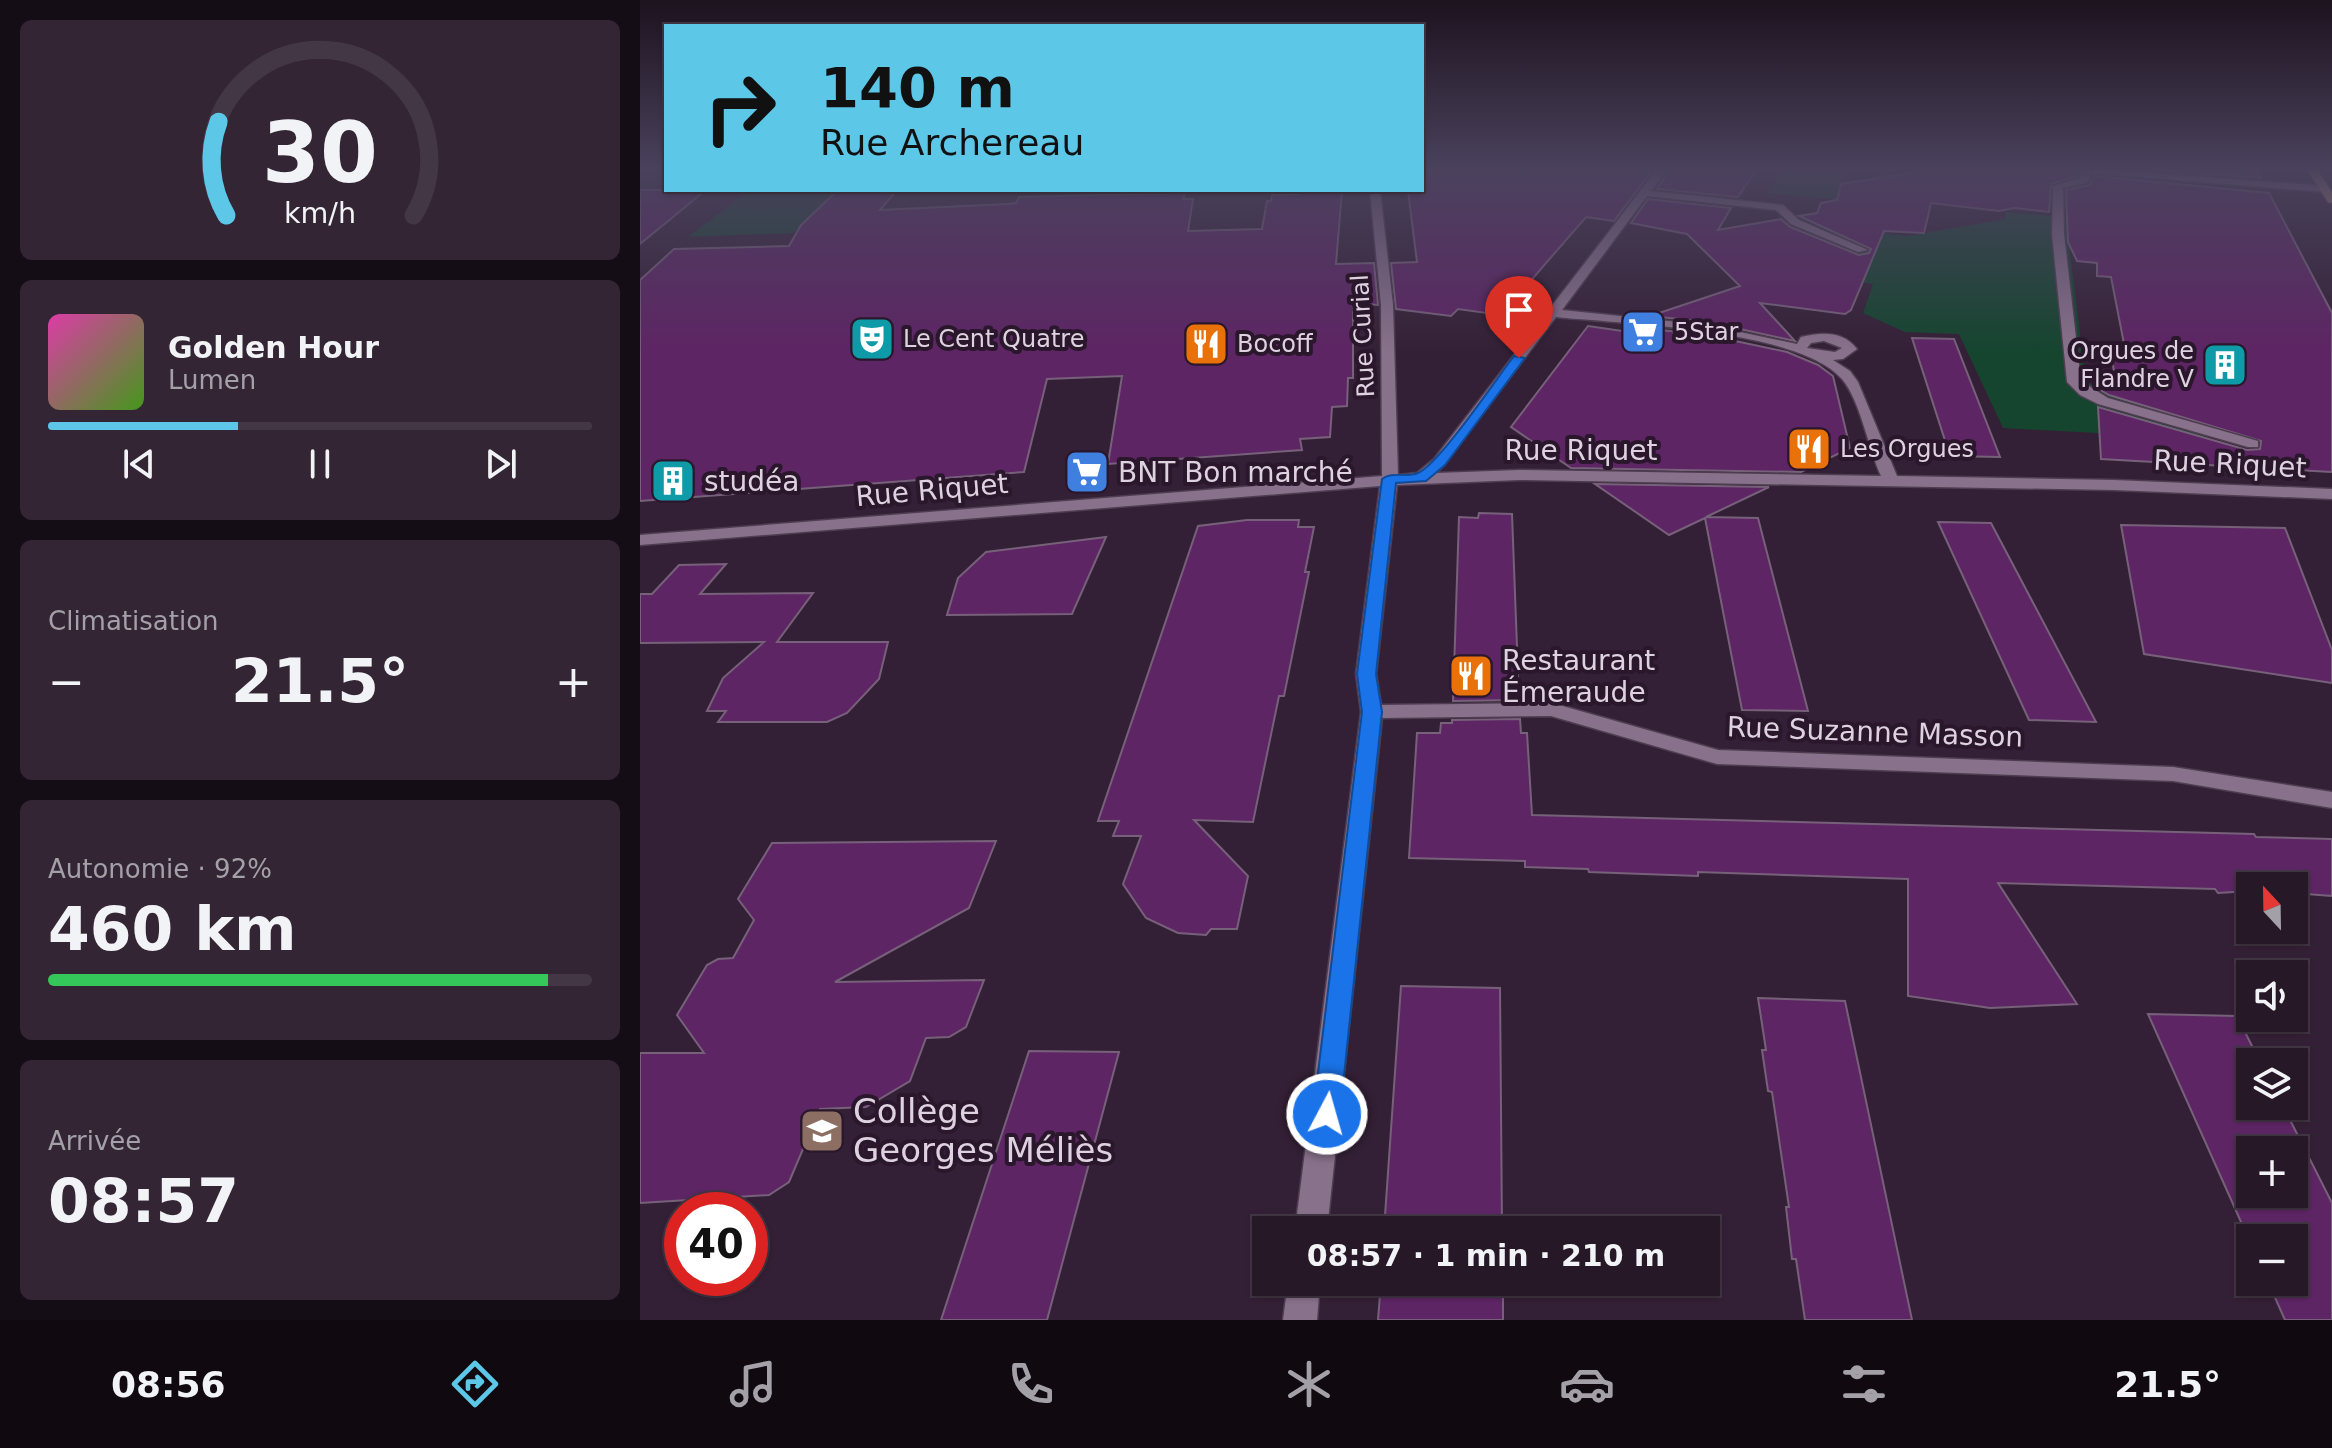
<!DOCTYPE html>
<html lang="fr">
<head>
<meta charset="utf-8">
<style>
  :root { --surface:#271828; --page:#332534; --text:#f1f3f6; --muted:#a4a0a8; --line:#433745; --accent:#5dc7e8 }
  body { margin:0; font-family:"DejaVu Sans",sans-serif; background:var(--page); color:var(--text); height:100vh; display:flex; flex-direction:column; font-size:30px; white-space:nowrap }
  * { box-sizing:border-box; margin:0 }
  p { font-size:26px; color:var(--muted) }
  .icon { flex:none; width:44px; height:44px; fill:none; stroke:currentColor; stroke-width:2; stroke-linecap:round; stroke-linejoin:round }
  .map { position:relative; flex:1; overflow:hidden }
  .sheet { display:flex; flex-direction:column; gap:20px; padding:20px; background:#150d16; width:640px }
  .sheet>* { flex:none }
  .banner { position:absolute; left:24px; top:24px; width:760px; height:168px; border-radius:0px; box-shadow:0 2px 6px #0004,0 0 0 2px var(--line); background:#5dc7e8; color:#111; overflow:hidden }
  .needle { width:52px; rotate:338deg }
  .fabs { position:absolute; left:1596px; top:872px; display:grid; gap:16px }
  .fabs a { display:grid; place-items:center; width:72px; height:72px; border-radius:0px; background:var(--surface); box-shadow:0 2px 6px #0004,0 0 0 2px var(--line); font-size:40px }
  .speed { position:absolute; left:24px; top:1192px; display:flex; gap:16px; font-size:40px; font-weight:700; text-align:center }
  .speed>* { display:grid; place-content:center; width:104px; height:104px; border-radius:50%; background:var(--surface); box-shadow:0 2px 6px #0004,0 0 0 2px var(--line); line-height:1 }
  .speed .limit { border:12px solid #d22; background:#fff; color:#111 }
  .pin { position:absolute; display:grid; place-items:center; width:68px; height:68px; color:#fff; margin:-82px -34px; border-radius:50% 50% 50% 0; rotate:-45deg; box-shadow:0 0 8px #0007 }
  .pin .icon { rotate:45deg }
  .me { position:absolute; width:88px; margin:-44px; rotate:6deg; stroke-linejoin:round; filter:drop-shadow(0 0 6px #0008) }
  .turn { display:flex; align-items:center; gap:28px; height:168px; padding:0 24px; font-size:36px }
  .turn .icon { width:104px; height:104px; stroke-width:2.5 }
  .turn b { display:block; font-size:56px; line-height:68px }
  .big { font-size:60px; font-weight:800; line-height:1.1 }
  .sheet .card { flex:1; display:flex; flex-direction:column; justify-content:center; gap:12px; min-width:0; padding:0 28px; border-radius:12px; background:var(--page) }
  .sheet .dial { align-items:center; gap:0 }
  .dial svg { height:208px; overflow:visible; fill:none; stroke:var(--line); stroke-width:7; stroke-linecap:round; text-anchor:middle }
  .dial text { fill:var(--text); stroke:none }
  .song { display:flex; align-items:center; gap:24px }
  .cover { width:96px; height:96px; border-radius:12px; background:linear-gradient(135deg,hsl(320 70% 55%),hsl(100 70% 35%)) }
  .played { height:8px; border-radius:4px; background:linear-gradient(90deg,var(--accent) 35%,var(--line) 35%) }
  .keys { display:flex; justify-content:space-around; direction:ltr }
  .heat { display:flex; justify-content:space-between; align-items:center; font-size:44px; direction:ltr }
  .charge { height:12px; border-radius:6px; background:linear-gradient(90deg,#34c759 92%,var(--line) 0) }
  .trip { position:absolute; left:612px; top:1216px; width:468px; height:80px; border-radius:0px; background:var(--surface); box-shadow:0 2px 6px #0004,0 0 0 2px var(--line); font-weight:800; line-height:80px; text-align:center }
  .dock { display:flex; height:128px; justify-content:space-around; align-items:center; background:#100a10; color:var(--muted) }
  .dock .icon { width:56px; height:56px }
  .dock .selected { color:var(--accent) }
  .dock b { font-size:36px; color:var(--text) }
  main { display:flex; flex:1; min-height:0 }
  .map>svg:first-child { display:block }
  .green { fill:#15452f }
  .building { fill:#5d2564; stroke:#77607a; stroke-width:2; fill-rule:evenodd }
  .lines { fill:none; stroke-linecap:round; stroke-linejoin:round }
  .minor-casing { stroke:#4e3d50; stroke-width:3 }
  .major-casing { stroke:#4e3d50; stroke-width:3 }
  .minor { fill:#88718b; fill-rule:evenodd }
  .major { fill:#c1977f; fill-rule:evenodd }
  .route { fill:#1a73e8; stroke:#114b97; stroke-width:2 }
  .labels { text-anchor:middle; dominant-baseline:central; stroke-width:8; stroke-linejoin:round; paint-order:stroke }
  .far-poi-label { font-size:24px; fill:#dfd2e0; stroke:#2a172c; text-anchor:start }
  .far-street-label { font-size:24px; fill:#dfd2e0; stroke:#2a172c }
  .street-label { font-size:28px; fill:#dfd2e0; stroke:#2a172c }
  .poi-label { font-size:28px; fill:#dfd2e0; stroke:#2a172c; text-anchor:start }
  .near-poi-label { font-size:34px; fill:#dfd2e0; stroke:#2a172c; text-anchor:start }
</style>
</head>
<body>
<main>
<section class="sheet">
<div class="card dial"><svg viewBox="0 0 100 80">
<path d="M14 69A42 42 0 1 1 86 69"/>
<path d="M14 69A42 42 0 0 1 11 33" stroke="#5dc7e8"/>
<text x="50" y="56" font-size="32" font-weight="700">30</text>
<text x="50" y="72" font-size="11">km/h</text>
</svg></div>
<div class="card">
<div class="song"><i class="cover"></i><div><b>Golden Hour</b><p>Lumen</p></div></div>
<div class="played"></div>
<div class="keys"><svg class="icon" aria-label="previous" viewBox="0 0 24 24"><path d="M18 5L8 12l10 7zM5 5v14"/></svg><svg class="icon" aria-label="pause" viewBox="0 0 24 24"><path d="M8 5v14M16 5v14"/></svg><svg class="icon" aria-label="next" viewBox="0 0 24 24"><path d="M6 5l10 7-10 7zM19 5v14"/></svg></div>
</div>
<div class="card"><p>Climatisation</p>
<div class="heat"><a>−</a><b class="big">21.5°</b><a>+</a></div>
</div>
<div class="card"><p>Autonomie · 92%</p><b class="big">460 km</b><div class="charge"></div></div>
<div class="card"><p>Arrivée</p><b class="big">08:57</b></div>
</section>
<div class="map">
<svg width="1692" height="1320" viewBox="0 0 1692 1320">
  <rect width="100%" height="100%" fill="#342036"/>
  <g class="green">
    <polygon points="1142,168 1207,168 1195,199 1128,193"/>
    <polygon points="109,190 198,190 153,233 48,237"/>
    <polygon points="1366,212 1411,216 1425,213 1446,381 1468,395 1559,407 1568,439 1363,428 1319,334 1265,332 1223,313 1233,284 1186,277 1132,230 1166,225 1267,236 1365,219"/>
  </g>
  <g class="building">
    <polygon points="782,168 1014,168 974,221 946,217 861,315 818,309 811,316 756,309 751,263 777,262 768,191 782,193"/>
    <polygon points="1031,168 1117,168 1098,197 1017,189"/>
    <polygon points="1304,168 1440,168 1438,176 1411,184 1409,212 1375,208 1359,211 1291,203 1284,233 1244,231 1211,310 1205,314 1120,303 1155,341 1068,322 1010,316 1100,286 1047,234 991,223 1008,199 1091,208 1078,230 1141,219 1150,227 1219,255 1229,253 1231,249 1159,216 1177,213 1181,203 1197,200 1201,184"/>
    <polygon points="1479,168 1616,168 1621,178"/>
    <polygon points="1453,176 1629,193 1692,313 1692,472 1461,459 1458,407 1607,450 1620,449 1621,441 1469,395 1457,388 1456,370 1474,372 1471,352 1486,354 1471,277 1457,276 1457,263 1437,261 1428,242 1426,190 1450,185"/>
    <polygon points="0,190 66,190 0,244"/>
    <polygon points="198,190 257,190 240,210 368,204 376,203 379,197 545,193 543,199 553,199 548,231 622,229 627,201 631,201 632,195 659,194 659,190 702,190 696,264 734,263 738,305 713,303 713,378 708,378 707,406 692,407 690,437 660,439 662,450 468,464 482,376 407,379 384,472 0,501 0,280 34,249 149,246 161,225"/>
    <polygon points="948,326 989,332 993,327 1067,335 1147,352 1178,365 1193,376 1210,448 1161,472 931,468 871,427"/>
    <polygon points="1272,338 1314,339 1360,457 1310,456"/>
    <polygon points="955,484 1129,487 1066,517 1118,518 1168,711 1102,710 1065,518 1029,535"/>
    <polygon points="839,513 872,514 879,700 813,701 819,517 838,518"/>
    <polygon points="607,520 659,520 658,527 674,527 665,572 669,572 644,696 639,696 613,822 554,820 608,876 597,929 571,929 566,935 538,933 506,918 483,884 501,836 473,836 479,821 458,821 558,526"/>
    <polygon points="1298,522 1351,523 1456,722 1389,720"/>
    <polygon points="1481,525 1645,528 1692,650 1692,683 1504,654"/>
    <polygon points="466,537 432,614 307,615 318,578 346,552"/>
    <polygon points="86,564 60,594 173,593 137,642 248,642 239,679 207,713 187,722 78,722 86,711 67,711 83,678 124,642 0,643 0,594 12,594 39,565"/>
    <polygon points="880,719 881,733 887,733 892,815 1614,834 1616,837 1692,839 1692,896 1654,893 1654,886 1610,886 1610,891 1578,893 1575,889 1358,883 1437,1004 1350,1008 1268,996 1268,879 1058,872 1058,876 949,872 948,869 885,867 885,861 769,858 777,733 800,733 801,723 812,723 812,720"/>
    <polygon points="356,841 329,908 195,982 344,980 326,1027 309,1037 286,1038 270,1081 226,1107 180,1109 149,1182 129,1195 0,1203 0,1053 64,1053 37,1015 67,965 78,959 93,958 114,920 98,899 132,843"/>
    <polygon points="761,986 860,988 862,1230 744,1230"/>
    <polygon points="1118,998 1205,1001 1272,1320 1165,1320 1156,1259 1152,1259 1146,1207 1149,1207 1132,1092 1128,1091 1122,1050 1126,1050"/>
    <path d="M1508,1014L1597,1016L1620,1062H1610V1106H1643L1692,1203V1320H1645L1628,1282H1654V1238H1610V1242ZM1610,1150H1654V1194H1610Z"/>
    <polygon points="389,1051 479,1052 407,1320 301,1320"/>
    <polygon points="741,1282 863,1282 863,1320 738,1320"/>
  </g>
  <g class="lines">
    <g class="minor-casing">
      <g id="minor">
        <path d="M1018,168H1028L1011,191L1143,205L1159,220L1228,250L1218,252L1151,224L1136,210L1007,196L922,310L1067,325L1157,344L1161,337C1182,332 1203,331 1217,349L1203,359L1193,360L1210,371L1218,382L1257,476L1474,480L1692,489V499L1474,490L879,480L757,485L736,674L741,705L912,703L1078,750L1533,767L1692,792V808L1533,781L1077,764L911,716L742,718L687,1230H655L721,712L716,674L740,486L0,545V535L742,476L741,305L730,190H740L753,305L758,475L777,473L794,459ZM916,317C983,324 1158,329 1202,379C1221,402 1228,448 1241,476L879,470L797,473ZM1184,341L1202,348L1195,352L1167,348L1171,343Z"/>
        <polygon points="1443,168 1685,186 1690,189 1685,192 1450,173 1449,182 1423,188 1424,234 1441,381 1468,398 1618,441 1618,447 1608,447 1458,404 1440,395 1427,382 1412,234 1413,186 1440,178"/>
        <polygon points="648,1282 680,1282 677,1320 643,1320"/>
      </g>
    </g>
    <g class="major-casing">
      <polygon id="major" points="1666,168 1676,168 1692,192 1692,203 1688,202"/>
    </g>
    <use href="#minor" class="minor"/>
    <use href="#major" class="major"/>
  </g>
  <linearGradient id="sky" x2="0" y2="1"><stop stop-color="#1d121e"/><stop offset="0.48" stop-color="#4a425d"/><stop offset="1" stop-color="#4a425d" stop-opacity="0"/></linearGradient>
  <rect width="1692" height="352" fill="url(#sky)"/>
  <path class="route" d="M874,356L885,358L805,465L786,481L756,483L736,674L742,712L700,1114L696,1122L687,1126L677,1122L673,1114L722,712L717,674L742,479C752,471 766,478 778,473C799,464 857,378 874,356Z"/>
  <defs>
    <g id="supermarket-square" transform="scale(2.3)"><rect x="-9" y="-9" width="18" height="18" rx="4" fill="#3f7fe0" stroke="#2a172c"/><path d="M-6-5.5h2.5l.6 2H6L4.5 2H-2.5L-4.4-4H-6ZM-1.5 3.2a1.3 1.3 0 1 0 .1 0ZM3 3.2a1.3 1.3 0 1 0 .1 0Z" fill="#fff"/></g>
    <g id="theatre-square" transform="scale(2.3)"><rect x="-9" y="-9" width="18" height="18" rx="4" fill="#0f9aa8" stroke="#2a172c"/><path d="M-5-5.5Q0-4 5-5.5V0Q5 5 0 6Q-5 5-5 0ZM-3.3-2.5H-1v1.5H-3.3ZM1-2.5H3.3v1.5H1ZM-2.8 1Q0 5.5 2.8 1Z" fill="#fff"/></g>
    <g id="restaurant-square" transform="scale(2.3)"><rect x="-9" y="-9" width="18" height="18" rx="4" fill="#e8710a" stroke="#2a172c"/><path d="M-5-6h1v4h1v-4h1v4h1v-4h1v5L-1.5 .5V6h-2V.5L-5-1ZM5-6V6H3V1.5H1.5Q1.5-4 5-6Z" fill="#fff"/></g>
    <g id="building-square" transform="scale(2.3)"><rect x="-9" y="-9" width="18" height="18" rx="4" fill="#0f9aa8" stroke="#2a172c"/><path d="M-4-6H4V6H1V3H-1V6H-4ZM-2.5-4.3h1.7v1.8h-1.7ZM.8-4.3h1.7v1.8H.8ZM-2.5-1h1.7V.8h-1.7ZM.8-1h1.7V.8H.8Z" fill="#fff"/></g>
    <g id="school-square" transform="scale(2.3)"><rect x="-9" y="-9" width="18" height="18" rx="4" fill="#8d6e63" stroke="#2a172c"/><path d="M0-5L7-2L0 1L-7-2ZM-4 1L0 2.5L4 1V4Q0 6-4 4Z" fill="#fff"/></g>
  </defs>
  <g fill-rule="evenodd">
    <use href="#supermarket-square" x="1003" y="332"/>
    <use href="#theatre-square" x="232" y="339"/>
    <use href="#restaurant-square" x="566" y="344"/>
    <use href="#building-square" x="1585" y="365"/>
    <use href="#restaurant-square" x="1169" y="449"/>
    <use href="#supermarket-square" x="447" y="472"/>
    <use href="#building-square" x="33" y="481"/>
    <use href="#restaurant-square" x="831" y="676"/>
    <use href="#school-square" x="182" y="1131"/>
  </g>
  <g class="labels">
    <g class="far-poi-label">
      <text x="1034" y="332">5Star</text>
      <text x="263" y="339">Le Cent Quatre</text>
      <text x="597" y="344">Bocoff</text>
      <text x="1554" y="351" text-anchor="end">Orgues de<tspan x="1554" dy="28">Flandre V</tspan></text>
      <text x="1200" y="449">Les Orgues</text>
    </g>
    <g class="far-street-label">
      <text transform="translate(723 336) rotate(-93)">Rue Curial</text>
    </g>
    <g class="street-label">
      <text x="941" y="450">Rue Riquet</text>
      <text transform="translate(1590 464) rotate(3)">Rue Riquet</text>
      <text transform="translate(292 490) rotate(-5)">Rue Riquet</text>
      <text transform="translate(1235 732) rotate(2)">Rue Suzanne Masson</text>
    </g>
    <g class="poi-label">
      <text x="478" y="472">BNT Bon marché</text>
      <text x="64" y="481">studéa</text>
      <text x="862" y="660">Restaurant<tspan x="862" dy="32">Émeraude</tspan></text>
    </g>
    <g class="near-poi-label">
      <text x="213" y="1111">Collège<tspan x="213" dy="39">Georges Méliès</tspan></text>
    </g>
  </g>
</svg>
<div class="fabs">
<a><svg class="needle" viewBox="-14 -14 28 28"><path d="M0-13l5 13h-10z" fill="#e53935"/><path d="M0 13l5-13h-10z" fill="#a4a0a8"/></svg></a>
<a><svg class="icon" aria-label="sound" viewBox="0 0 24 24"><path d="M4 9h4l5-4v14l-5-4H4zM17 9q2 3 0 6"/></svg></a>
<a><svg class="icon" aria-label="layers" viewBox="0 0 24 24"><path d="M12 4l9 5-9 5-9-5zM3 14l9 5 9-5"/></svg></a>
<a>+</a>
<a>−</a>
</div>
<div class="speed"><div class="limit">40</div></div>
<div class="pin" style="left:879px;top:358px;background:#d93025"><svg class="icon" aria-label="arrive" viewBox="0 0 24 24"><path d="M6 21V4h12l-3 4 3 4H6"/></svg></div>
<svg class="me" style="left:687px;top:1114px" viewBox="-20 -20 40 40"><circle r="17" fill="#1a73e8" stroke="#fff" stroke-width="3"/><path d="M0-11L8 9 0 5-8 9z" fill="#fff"/></svg>
<div class="trip">08:57 · 1 min · 210 m</div>
<div class="banner">
<div class="turn"><svg class="icon" aria-label="right" viewBox="0 0 24 24"><path d="M7 20v-9h11M14 6l5 5-5 5"/></svg><div><b>140 m</b>Rue Archereau</div></div>
</div>
</div>
</main>
<nav class="dock">
<b>08:56</b>
<svg class="icon selected" aria-label="directions" viewBox="0 0 24 24"><path d="M12 3l9 9-9 9-9-9zM9 14v-3h6M13 9l2 2-2 2"/></svg>
<svg class="icon" aria-label="music" viewBox="0 0 24 24"><path d="M9 18V5l10-2v13"/><circle cx="6" cy="18" r="3"/><circle cx="16" cy="16" r="3"/></svg>
<svg class="icon" aria-label="phone" viewBox="0 0 24 24"><path d="M5 4h4l2 5-3 2q2 4 5 5l2-3 5 2v4C11 20 4 13 5 4z"/></svg>
<svg class="icon" aria-label="climate" viewBox="0 0 24 24"><path d="M12 3v18M4 7l16 10M4 17L20 7"/></svg>
<svg class="icon" aria-label="car" viewBox="0 0 24 24"><path d="M5 17H2v-5l4-1 3-4h7l3 4 3 1v5h-3M9 17h6M6 11h13"/><circle cx="7" cy="17" r="2"/><circle cx="17" cy="17" r="2"/></svg>
<svg class="icon" aria-label="filters" viewBox="0 0 24 24"><path d="M4 7h16M4 17h16"/><circle cx="9" cy="7" r="2"/><circle cx="15" cy="17" r="2"/></svg>
<b>21.5°</b>
</nav>
</body>
</html>
